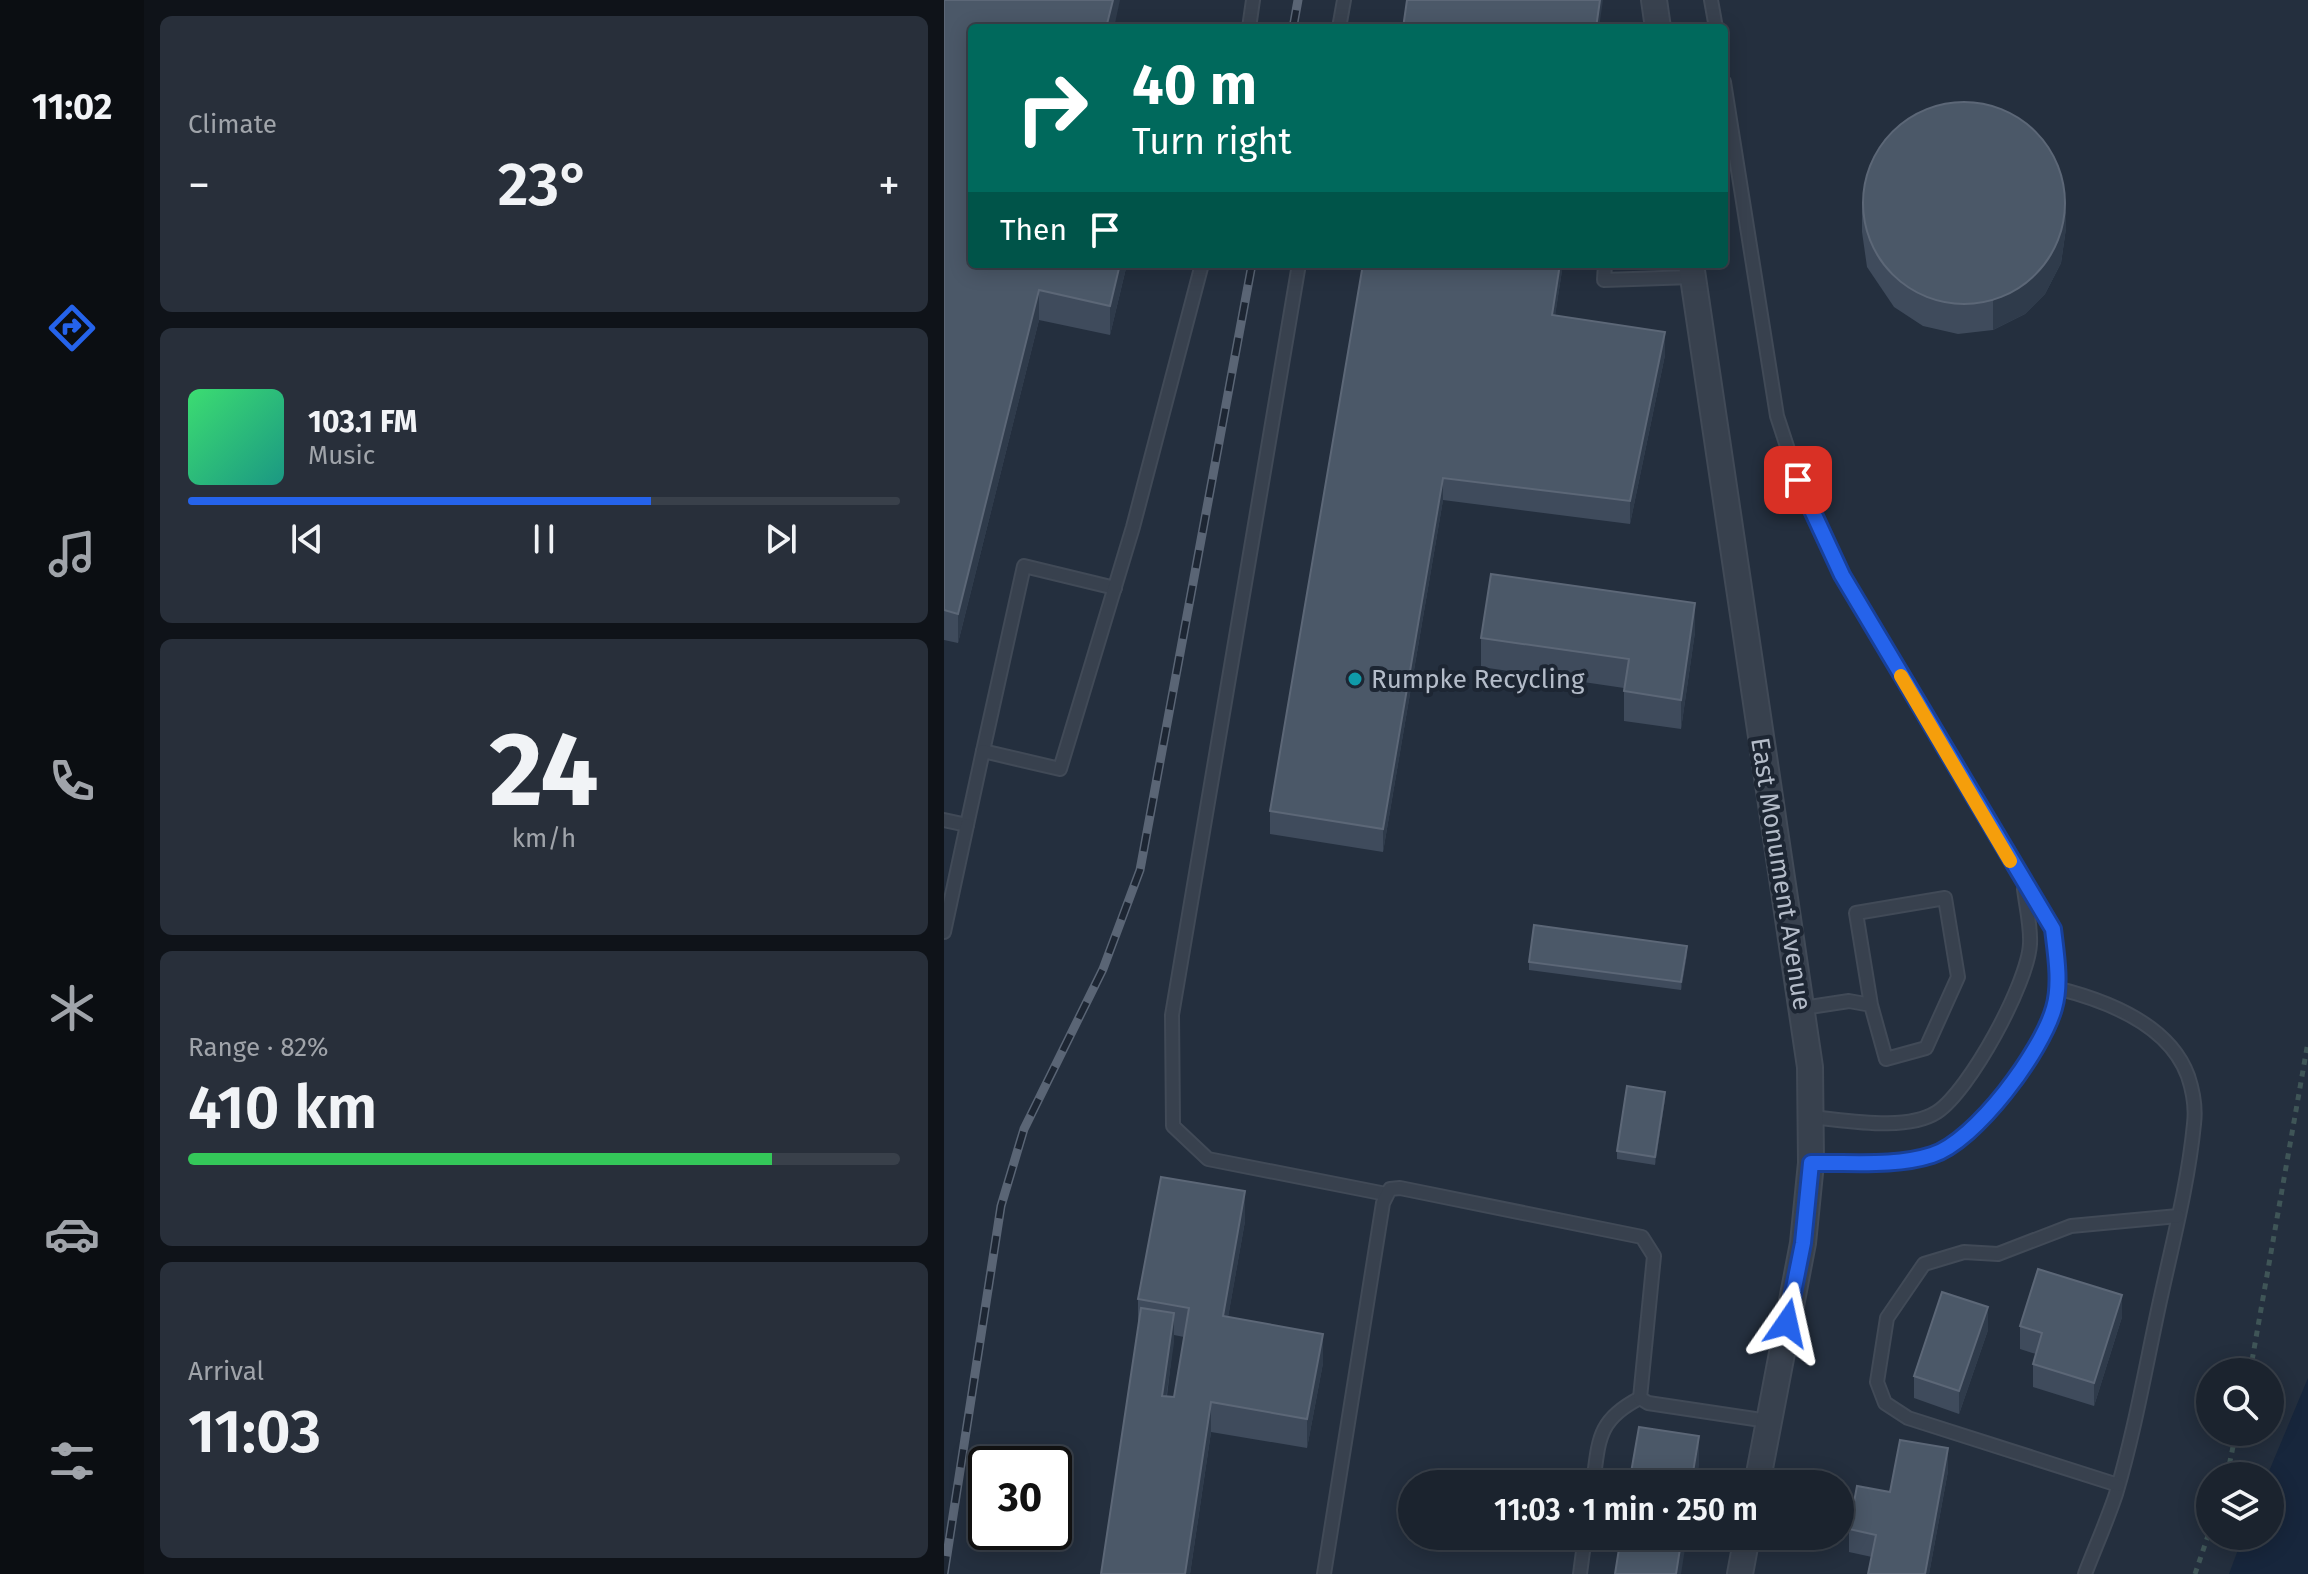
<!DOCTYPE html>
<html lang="en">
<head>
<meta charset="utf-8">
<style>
  :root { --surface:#1b232e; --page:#282f3a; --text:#f1f3f6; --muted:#a0a4aa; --line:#39404a; --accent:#2563eb }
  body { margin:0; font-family:"Fira Sans",sans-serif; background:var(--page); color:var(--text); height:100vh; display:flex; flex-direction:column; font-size:30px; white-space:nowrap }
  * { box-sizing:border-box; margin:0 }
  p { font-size:26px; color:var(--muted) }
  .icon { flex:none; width:44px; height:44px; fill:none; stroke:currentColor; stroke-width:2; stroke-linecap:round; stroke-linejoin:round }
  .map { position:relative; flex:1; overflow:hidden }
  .drawer { display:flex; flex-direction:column; gap:16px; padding:16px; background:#0f1319; width:800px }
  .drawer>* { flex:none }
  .top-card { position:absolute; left:24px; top:24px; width:760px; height:244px; border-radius:8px; box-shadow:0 4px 20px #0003,0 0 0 2px var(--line); background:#00695c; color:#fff; overflow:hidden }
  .tools { position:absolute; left:1252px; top:1358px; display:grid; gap:16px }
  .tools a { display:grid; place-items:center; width:88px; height:88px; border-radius:50%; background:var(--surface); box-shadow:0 4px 20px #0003,0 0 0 2px var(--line); font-size:40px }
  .speed { position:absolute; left:24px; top:1446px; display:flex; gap:16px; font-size:40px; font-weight:700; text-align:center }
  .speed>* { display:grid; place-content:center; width:104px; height:104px; border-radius:50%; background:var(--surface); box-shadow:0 4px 20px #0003,0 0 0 2px var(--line); line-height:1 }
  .speed .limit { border:4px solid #111; border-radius:12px; background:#fff; color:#111 }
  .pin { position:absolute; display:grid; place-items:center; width:68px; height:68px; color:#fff; margin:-34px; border-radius:16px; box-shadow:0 4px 12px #0006 }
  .me { position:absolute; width:88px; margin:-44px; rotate:11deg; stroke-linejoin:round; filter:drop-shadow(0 0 6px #0008) }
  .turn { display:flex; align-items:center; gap:28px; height:168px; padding:0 32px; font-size:36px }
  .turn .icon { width:104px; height:104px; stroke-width:2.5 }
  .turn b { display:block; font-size:56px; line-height:68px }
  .then { display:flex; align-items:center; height:76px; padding:0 32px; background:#0003; gap:16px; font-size:30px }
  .big { font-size:60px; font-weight:600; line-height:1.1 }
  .drawer .card { flex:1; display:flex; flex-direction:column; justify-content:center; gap:12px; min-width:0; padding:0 28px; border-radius:12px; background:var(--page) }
  .drawer .dial { align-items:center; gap:0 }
  .dial b { font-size:104px; line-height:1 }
  .song { display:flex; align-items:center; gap:24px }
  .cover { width:96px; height:96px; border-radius:12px; background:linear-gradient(135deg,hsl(140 70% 55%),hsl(170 70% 35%)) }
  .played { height:8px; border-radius:4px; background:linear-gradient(90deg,var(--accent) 65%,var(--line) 65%) }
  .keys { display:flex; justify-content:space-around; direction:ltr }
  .heat { display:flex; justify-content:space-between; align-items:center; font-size:44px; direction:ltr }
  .charge { height:12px; border-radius:6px; background:linear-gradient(90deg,#34c759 82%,var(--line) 0) }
  .trip { position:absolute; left:454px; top:1470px; width:456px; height:80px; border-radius:40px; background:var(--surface); box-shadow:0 4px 20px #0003,0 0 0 2px var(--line); font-weight:600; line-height:80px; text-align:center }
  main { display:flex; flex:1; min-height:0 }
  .tabs { display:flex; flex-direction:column; width:144px; justify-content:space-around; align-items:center; background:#0b0e12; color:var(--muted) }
  .tabs .icon { width:56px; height:56px }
  .tabs .current { color:var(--accent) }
  .tabs b { font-size:36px; color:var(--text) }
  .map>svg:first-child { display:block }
  .water { fill:#17263c }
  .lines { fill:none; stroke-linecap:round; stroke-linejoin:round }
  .service-casing { stroke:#414a57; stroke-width:16 }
  .minor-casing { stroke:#414a57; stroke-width:28 }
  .path { stroke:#3f5557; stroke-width:5; stroke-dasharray:6 6; stroke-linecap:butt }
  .service { stroke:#38414e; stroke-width:12 }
  .minor { stroke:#38414e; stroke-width:24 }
  .rail-casing { stroke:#5a6575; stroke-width:9 }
  .rail { stroke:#1d2633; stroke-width:6; stroke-dasharray:18; stroke-linecap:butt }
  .wall { fill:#3f4b5c; fill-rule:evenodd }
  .shaded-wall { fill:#2f3b4b }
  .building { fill:#4b5868; stroke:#5c6777; stroke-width:2 }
  .route-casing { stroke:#184099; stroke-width:20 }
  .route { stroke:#2563eb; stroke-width:14 }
  .slow { stroke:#f59e0b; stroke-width:14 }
  .culture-dot { fill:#0f9aa8; stroke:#1d2633; stroke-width:3 }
  .labels { text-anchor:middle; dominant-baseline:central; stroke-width:8; stroke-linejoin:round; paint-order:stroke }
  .poi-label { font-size:26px; fill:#b4bcc9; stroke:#1d2633; text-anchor:start }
  .street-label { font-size:26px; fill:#b4bcc9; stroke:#1d2633 }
</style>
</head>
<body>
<main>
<nav class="tabs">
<b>11:02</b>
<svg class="icon current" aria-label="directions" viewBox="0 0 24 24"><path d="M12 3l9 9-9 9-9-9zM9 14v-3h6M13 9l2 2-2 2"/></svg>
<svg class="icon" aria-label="music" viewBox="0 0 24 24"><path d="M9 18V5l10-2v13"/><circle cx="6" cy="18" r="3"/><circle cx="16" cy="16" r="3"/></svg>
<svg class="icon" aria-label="phone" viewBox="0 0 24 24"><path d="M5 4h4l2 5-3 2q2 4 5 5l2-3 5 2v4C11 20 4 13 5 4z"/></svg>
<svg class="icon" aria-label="climate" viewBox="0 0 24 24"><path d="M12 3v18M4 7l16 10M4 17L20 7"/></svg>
<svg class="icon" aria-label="car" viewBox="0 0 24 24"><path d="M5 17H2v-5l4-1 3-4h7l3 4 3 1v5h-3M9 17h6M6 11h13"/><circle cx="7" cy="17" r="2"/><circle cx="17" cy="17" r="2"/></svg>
<svg class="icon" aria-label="filters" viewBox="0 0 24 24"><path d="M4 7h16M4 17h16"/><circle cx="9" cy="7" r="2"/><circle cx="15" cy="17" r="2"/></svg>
</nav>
<section class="drawer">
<div class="card"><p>Climate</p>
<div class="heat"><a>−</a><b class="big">23°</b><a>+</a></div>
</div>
<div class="card">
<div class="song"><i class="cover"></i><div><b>103.1 FM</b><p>Music</p></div></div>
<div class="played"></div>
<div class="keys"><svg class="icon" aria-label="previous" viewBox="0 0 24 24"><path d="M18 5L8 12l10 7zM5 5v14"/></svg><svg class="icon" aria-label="pause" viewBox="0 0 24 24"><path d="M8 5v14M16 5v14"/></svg><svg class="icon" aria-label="next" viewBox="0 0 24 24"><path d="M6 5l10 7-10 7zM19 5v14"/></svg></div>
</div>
<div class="card dial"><b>24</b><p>km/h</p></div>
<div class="card"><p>Range · 82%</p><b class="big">410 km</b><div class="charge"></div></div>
<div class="card"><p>Arrival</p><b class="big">11:03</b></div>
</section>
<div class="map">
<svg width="1364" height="1574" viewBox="0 0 1364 1574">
  <rect width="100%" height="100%" fill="#242f3e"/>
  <polygon class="water" points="1364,1378 1364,1574 1285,1574 1299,1536 1326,1536 1326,1476 1323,1476"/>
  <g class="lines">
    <g class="service-casing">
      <g id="service">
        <polyline points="767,0 772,28"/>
        <polyline points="305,28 309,0"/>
        <polyline points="395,28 400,0"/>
        <path d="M780,82L833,416L854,480L898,575L1109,929C1112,954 1118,985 1110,1009C1094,1055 1036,1136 990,1155C954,1169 905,1162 867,1163"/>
        <polyline points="355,264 228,1015 229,1126 264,1159 442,1194"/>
        <polyline points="661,264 660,280 748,277"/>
        <polyline points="39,751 80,566 171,588"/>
        <polyline points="0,820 23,825 39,751 116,769 189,527 258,264"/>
        <polyline points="0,932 23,825"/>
        <path d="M1112,988C1161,1000 1225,1024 1244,1076C1249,1091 1252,1108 1250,1124C1244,1186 1227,1249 1214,1310C1201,1371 1190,1434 1172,1494C1163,1521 1151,1548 1141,1574"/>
        <polyline points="859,1008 905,1001 927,1005 942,1059 982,1048 1014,977 1001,898 912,913 927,1005"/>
        <path d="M867,1117C902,1120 962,1132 993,1112C1026,1090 1084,983 1086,944C1087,926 1082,906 1080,889"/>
        <path d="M649,1484C655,1440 653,1420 696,1398"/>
        <polyline points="1174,1485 964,1418 941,1403 933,1382 943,1318 980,1264 1020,1252 1054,1254 1127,1226 1234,1216"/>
        <polyline points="380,1574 439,1203 446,1189 456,1188 698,1237 710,1256 696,1398 704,1403 824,1421"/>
        <polyline points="636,1574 641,1536"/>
      </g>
    </g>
    <g class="minor-casing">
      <g id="minor">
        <polyline points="710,0 714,28"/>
        <polyline points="747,264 866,1067 867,1163 859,1243 813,1484"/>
        <polyline points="796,1574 803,1536"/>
      </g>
    </g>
    <g class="path">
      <polyline points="1306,1372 1364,1042"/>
      <polyline points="1283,1476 1292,1432"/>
      <polyline points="1251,1574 1266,1530"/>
    </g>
    <use href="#service" class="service"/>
    <use href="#minor" class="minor"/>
    <g class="rail-casing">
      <g id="rail">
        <polyline points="349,28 354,0"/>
        <polyline points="0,1574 57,1206 80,1129 159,969 196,870 308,264"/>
      </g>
    </g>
    <use href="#rail" class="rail"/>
  </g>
  <g class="wall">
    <polygon points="0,0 28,28 183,264 166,335 95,320 14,643 0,640"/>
    <polygon points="918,202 1122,228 1117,263 1101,294 1081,314 1049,330 1014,334 979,326 950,307 923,267 918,232"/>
    <polygon points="419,264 619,264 611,315 721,355 686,524 499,500 439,852 326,834 326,811"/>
    <polygon points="751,632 737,729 680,721 680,688 537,667 537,638"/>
    <polygon points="743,954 737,990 585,970 585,962"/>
    <polygon points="721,1099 711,1165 673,1159 673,1151"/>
    <path d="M301,1221L284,1317L379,1363L363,1448L267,1432L246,1574L194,1325V1299ZM230,1335L240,1337L230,1397L223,1396Z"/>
    <polygon points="1178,1317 1150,1406 1089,1387 1089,1364 1092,1354 1076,1349 1076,1326"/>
    <polygon points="1044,1330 1015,1414 970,1398 970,1376"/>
    <polygon points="1004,1471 985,1574 924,1574 928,1557 905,1552 905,1529 946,1492"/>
  </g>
  <g class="shaded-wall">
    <polygon points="169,0 176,0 170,28 162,28"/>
    <polygon points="656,0 659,0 655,28 652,28"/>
    <polygon points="1122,198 1122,228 1117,263 1101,294 1081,314 1049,330 1049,301"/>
    <polygon points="176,264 183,264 166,335 166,306"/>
    <polygon points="616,264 619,264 608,337 608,315"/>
    <polygon points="95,290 95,320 14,643 14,614"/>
    <polygon points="721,332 721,355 686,524 686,501"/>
    <polygon points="499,478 499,500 439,852 439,829"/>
    <polygon points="751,603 751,632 737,729 737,700"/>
    <polygon points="743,946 743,954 737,990 737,982"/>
    <polygon points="721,1092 721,1099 711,1165 711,1157"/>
    <polygon points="301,1191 301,1221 279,1346 279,1316"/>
    <polygon points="1178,1295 1178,1317 1150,1406 1150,1383"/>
    <polygon points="1044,1307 1044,1330 1015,1414 1015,1391"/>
    <polygon points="230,1313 230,1343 218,1425 218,1396"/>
    <polygon points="379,1334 379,1363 363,1448 363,1419"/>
    <polygon points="267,1402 267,1432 246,1574 241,1574"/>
    <polygon points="755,1436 755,1466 752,1484 747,1484"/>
    <polygon points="1004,1448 1004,1471 985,1574 981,1574"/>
    <polygon points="738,1536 743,1536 737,1574 732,1574"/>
  </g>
  <g class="building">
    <polygon points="0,0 169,0 162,28 28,28 28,264 176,264 166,306 95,290 14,614 0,610"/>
    <polygon points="463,0 656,0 652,28 459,28"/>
    <circle cx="1020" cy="203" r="101"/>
    <polygon points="419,264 616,264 608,315 721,332 686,501 499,478 439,829 326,811"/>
    <polygon points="547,574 751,603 737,700 680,691 685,659 537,638"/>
    <polygon points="590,925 743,946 737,982 585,962"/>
    <polygon points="683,1086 721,1092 711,1157 673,1151"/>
    <polygon points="217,1177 301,1191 279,1316 379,1334 363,1419 267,1402 241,1574 157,1574 197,1308 230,1313 218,1396 230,1397 245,1308 194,1299"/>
    <polygon points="1094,1269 1178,1295 1150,1383 1089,1364 1098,1333 1076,1326"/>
    <polygon points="998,1292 1044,1307 1015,1391 970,1376"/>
    <polygon points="695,1427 755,1436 747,1484 685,1484"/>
    <polygon points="956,1440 1004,1448 981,1574 924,1574 932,1535 905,1529 913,1486 946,1492"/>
    <polygon points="677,1536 738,1536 732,1574 671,1574"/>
  </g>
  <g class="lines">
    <g class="route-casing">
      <path id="route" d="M843,1323L859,1243L867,1163C906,1162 951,1167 988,1155C1032,1141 1098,1051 1110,1008C1117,984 1112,954 1109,929L898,575L854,480"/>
    </g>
    <use href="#route" class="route"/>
    <polyline class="slow" points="957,676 1066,861"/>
  </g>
  <circle class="culture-dot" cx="411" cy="679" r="8"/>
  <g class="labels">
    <g class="poi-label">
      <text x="427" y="679">Rumpke Recycling</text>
    </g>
    <g class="street-label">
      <text transform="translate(837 874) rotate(81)">East Monument Avenue</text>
    </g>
  </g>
</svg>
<div class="tools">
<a><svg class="icon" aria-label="search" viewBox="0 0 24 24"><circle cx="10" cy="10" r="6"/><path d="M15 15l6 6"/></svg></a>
<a><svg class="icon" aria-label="layers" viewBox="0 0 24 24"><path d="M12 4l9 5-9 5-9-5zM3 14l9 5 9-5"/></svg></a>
</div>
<div class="speed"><div class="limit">30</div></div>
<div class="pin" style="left:854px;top:480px;background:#d93025"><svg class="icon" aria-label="arrive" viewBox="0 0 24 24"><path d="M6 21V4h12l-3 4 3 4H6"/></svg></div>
<svg class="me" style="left:843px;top:1323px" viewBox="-20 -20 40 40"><path d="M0-17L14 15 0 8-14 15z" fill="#2563eb" stroke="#fff" stroke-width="4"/></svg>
<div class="trip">11:03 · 1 min · 250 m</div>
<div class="top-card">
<div class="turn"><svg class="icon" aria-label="right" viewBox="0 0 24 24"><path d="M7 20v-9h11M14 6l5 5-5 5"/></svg><div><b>40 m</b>Turn right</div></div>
<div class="then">Then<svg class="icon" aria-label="arrive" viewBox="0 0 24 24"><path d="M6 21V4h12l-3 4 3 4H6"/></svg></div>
</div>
</div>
</main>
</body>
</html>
